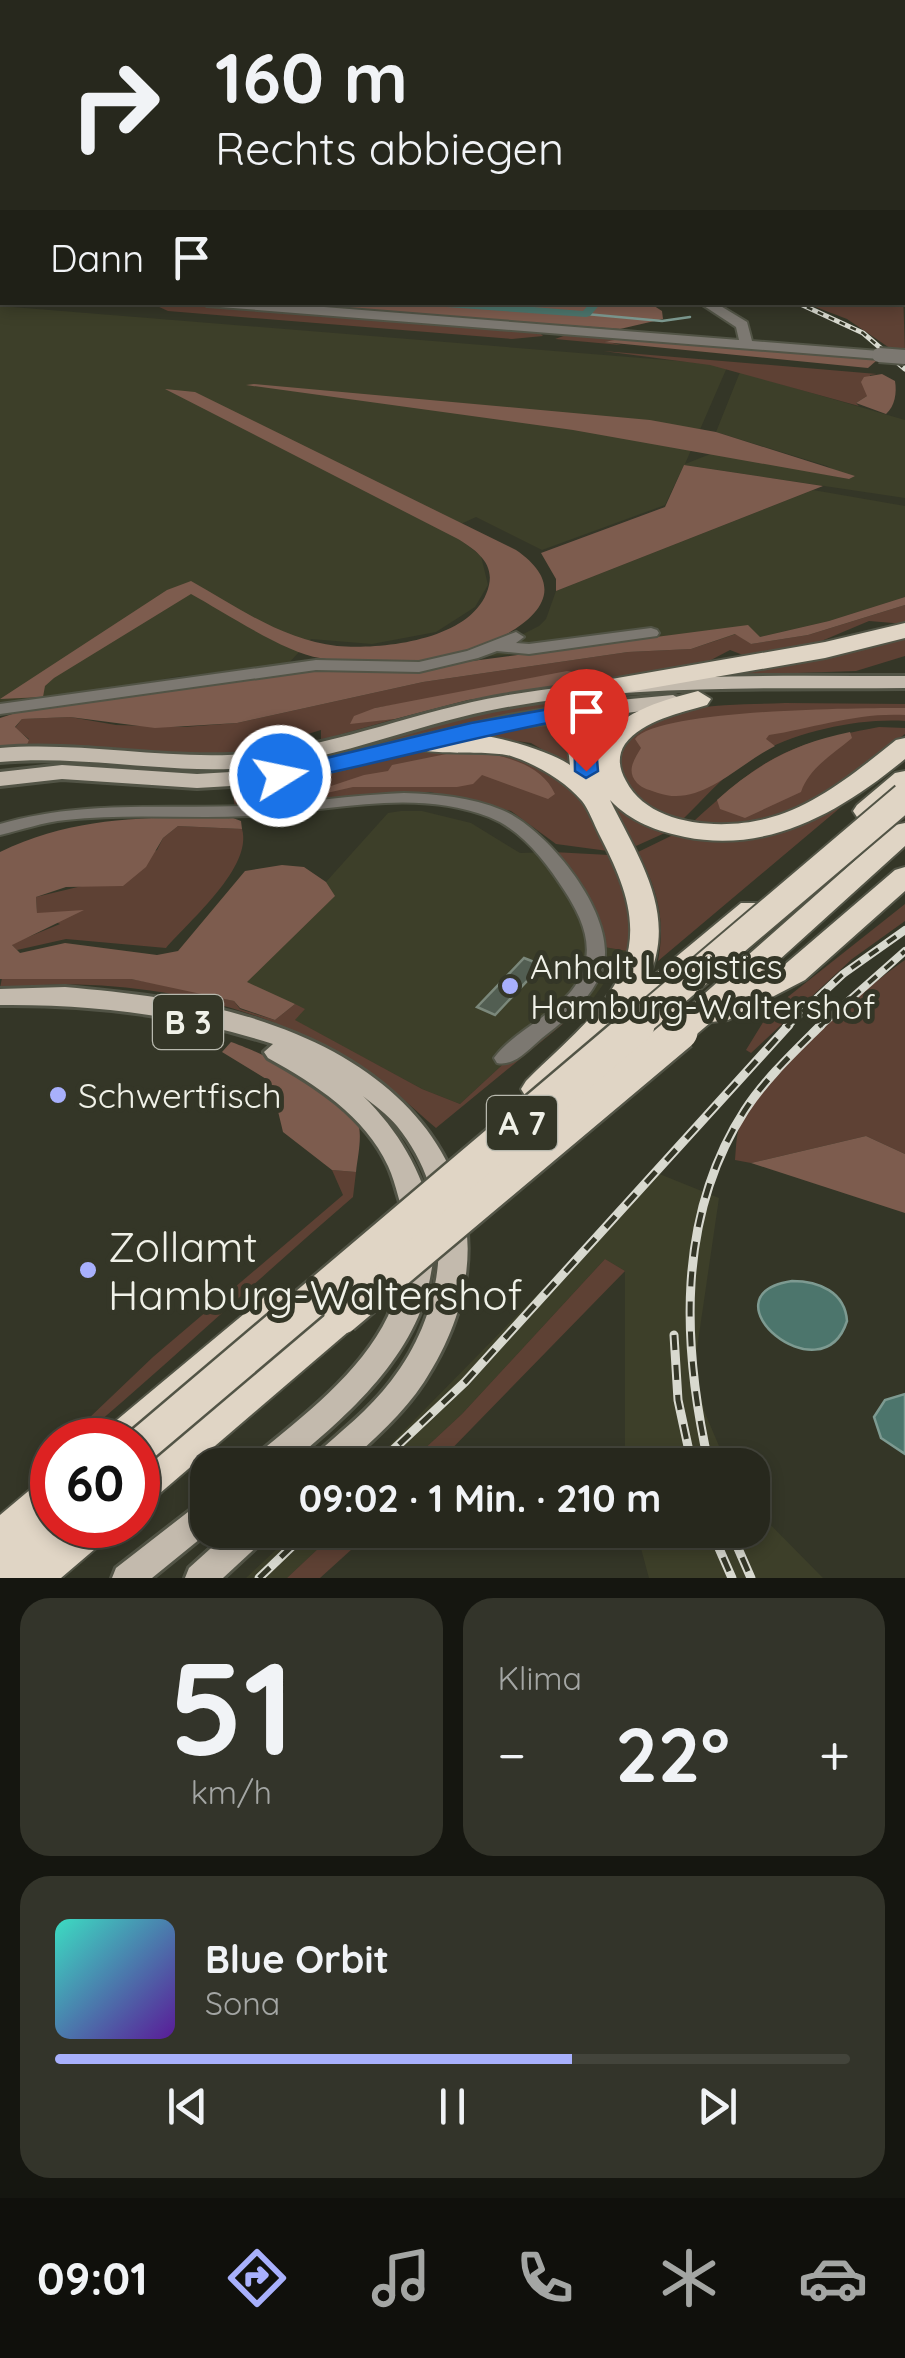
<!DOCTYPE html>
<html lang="de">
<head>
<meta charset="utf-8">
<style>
  :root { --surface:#27281d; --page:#33342a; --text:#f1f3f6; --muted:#a4a6a4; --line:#43443b; --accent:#a8b0fc }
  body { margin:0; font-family:Quicksand,sans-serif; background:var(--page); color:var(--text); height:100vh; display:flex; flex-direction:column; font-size:38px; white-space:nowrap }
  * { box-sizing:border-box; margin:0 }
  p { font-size:32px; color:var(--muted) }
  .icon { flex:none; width:55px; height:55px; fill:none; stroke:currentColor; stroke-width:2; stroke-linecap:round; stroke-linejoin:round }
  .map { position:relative; height:1578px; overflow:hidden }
  .panel { display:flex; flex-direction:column; gap:20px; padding:20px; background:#151610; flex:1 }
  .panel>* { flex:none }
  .banner { position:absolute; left:0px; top:0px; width:905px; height:305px; box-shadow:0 5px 15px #0003,0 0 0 2px var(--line); background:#27281d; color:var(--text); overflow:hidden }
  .speed { position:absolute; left:30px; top:1418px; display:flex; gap:20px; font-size:50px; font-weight:700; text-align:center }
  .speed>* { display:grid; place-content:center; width:130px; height:130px; border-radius:50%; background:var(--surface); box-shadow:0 5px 15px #0003,0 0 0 2px var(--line); line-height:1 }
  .speed .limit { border:15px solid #d22; background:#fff; color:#111 }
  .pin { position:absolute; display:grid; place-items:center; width:85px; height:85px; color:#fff; margin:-102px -42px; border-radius:50% 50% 50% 0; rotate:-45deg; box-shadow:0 0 10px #0007 }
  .pin .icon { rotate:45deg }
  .me { position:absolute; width:110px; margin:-55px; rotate:80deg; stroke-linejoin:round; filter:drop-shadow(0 0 8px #0008) }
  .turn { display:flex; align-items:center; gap:35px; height:210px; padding:0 50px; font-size:45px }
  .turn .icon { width:130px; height:130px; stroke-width:2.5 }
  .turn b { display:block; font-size:70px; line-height:85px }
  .then { display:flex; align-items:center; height:95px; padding:0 50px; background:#0003; gap:20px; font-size:38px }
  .big { font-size:75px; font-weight:700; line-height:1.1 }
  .panel .card { flex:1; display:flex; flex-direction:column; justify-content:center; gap:15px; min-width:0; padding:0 35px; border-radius:30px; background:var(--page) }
  .panel .dial { align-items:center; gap:0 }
  .dial b { font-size:130px; line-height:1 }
  .song { display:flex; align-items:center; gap:30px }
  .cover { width:120px; height:120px; border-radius:15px; background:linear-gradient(135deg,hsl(170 70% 55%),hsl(270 70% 35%)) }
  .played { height:10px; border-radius:5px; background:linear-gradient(90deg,var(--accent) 65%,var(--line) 65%) }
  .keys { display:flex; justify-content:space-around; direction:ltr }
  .heat { display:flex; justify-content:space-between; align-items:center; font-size:55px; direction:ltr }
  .panel .tiles { flex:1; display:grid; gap:20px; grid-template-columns:1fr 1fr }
  .card:last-child { grid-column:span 2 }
  .trip { position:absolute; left:190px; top:1448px; width:580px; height:100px; border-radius:30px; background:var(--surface); box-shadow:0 5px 15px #0003,0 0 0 2px var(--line); font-weight:700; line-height:100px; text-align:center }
  .tabs { display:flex; height:160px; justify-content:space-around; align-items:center; background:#10100c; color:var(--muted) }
  .tabs .icon { width:70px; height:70px }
  .tabs .active { color:var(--accent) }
  .tabs b { font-size:45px; color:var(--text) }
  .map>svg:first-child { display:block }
  .built { fill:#3d3f29 }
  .green { fill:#5e4134 }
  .forest { fill:#7d5c4e }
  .water { fill:#4c756c; stroke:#7d9a91; stroke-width:2.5 }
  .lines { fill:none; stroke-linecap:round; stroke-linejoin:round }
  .stream { stroke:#7d9a91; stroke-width:2.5 }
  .canal { fill:#4c756c; fill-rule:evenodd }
  .building { fill:#525e52; stroke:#7b887b; stroke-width:2.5 }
  .minor-casing { stroke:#525446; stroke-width:4 }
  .major-casing { stroke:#525446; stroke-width:6 }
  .highway-casing { stroke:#525446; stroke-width:4 }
  .minor { fill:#7c7871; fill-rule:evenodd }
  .major { fill:#c3baad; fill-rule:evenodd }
  .highway { fill:#e0d5c5; fill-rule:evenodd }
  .rail-far2-casing { stroke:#d8d9cf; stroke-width:5 }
  .rail-far1-casing { stroke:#d8d9cf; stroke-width:8 }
  .rail-casing { stroke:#d8d9cf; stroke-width:9 }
  .rail-far2 { stroke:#343627; stroke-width:2.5; stroke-dasharray:6; stroke-linecap:butt }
  .rail-far1 { stroke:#343627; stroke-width:4; stroke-dasharray:11; stroke-linecap:butt }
  .rail { stroke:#343627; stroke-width:5; stroke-dasharray:15; stroke-linecap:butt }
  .minor-bridge-casing { stroke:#525446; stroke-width:18; stroke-linecap:butt }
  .highway-bridge-far1-casing { stroke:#525446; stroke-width:32; stroke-linecap:butt }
  .highway-bridge-casing { stroke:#525446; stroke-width:40; stroke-linecap:butt }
  .minor-bridge { stroke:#7c7871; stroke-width:14 }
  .highway-bridge-far1 { stroke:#e0d5c5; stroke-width:28 }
  .highway-bridge { stroke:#e0d5c5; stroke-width:35 }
  .route { fill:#1a73e8; stroke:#114b97; stroke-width:2.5 }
  .poi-dot { fill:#a8b0fc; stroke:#343627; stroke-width:4 }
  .labels { text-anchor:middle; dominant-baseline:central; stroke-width:10; stroke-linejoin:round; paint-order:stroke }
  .shield { fill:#343627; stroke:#b8b9ae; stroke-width:2.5 }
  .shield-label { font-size:32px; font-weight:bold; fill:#f0f1e8 }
  .poi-label { font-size:35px; fill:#f0f1e8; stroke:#343627; text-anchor:start }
  .near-poi-label { font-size:42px; fill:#f0f1e8; stroke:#343627; text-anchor:start }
</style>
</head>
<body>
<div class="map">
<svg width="905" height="1578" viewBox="0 0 905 1578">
  <rect width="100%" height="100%" fill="#343627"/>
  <g class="built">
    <polygon points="0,306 728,365 685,464 713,453 849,479 827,466 716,432 740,372 905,420 905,498 684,465 665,505 542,550 476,517 448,530 481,556 488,585 475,607 436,632 372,644 311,639 288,664 175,677 73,696 0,702"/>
    <polygon points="813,490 905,506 905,597 829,621 760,637 478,657 539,626 546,619 556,591"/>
    <polygon points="401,811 422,811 471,823 520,853 553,852 600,920 604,947 627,951 592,1000 587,1000 513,1055 460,1104 422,1089 294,1020 304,1009 228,975 256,944 326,882 388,813"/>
    <polygon points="657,1173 719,1198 694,1369 705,1413 727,1465 625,1465 625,1271 605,1259 462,1414 407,1465 370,1465"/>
    <polygon points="753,1507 823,1578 649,1578 636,1530 752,1530"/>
    <polygon points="297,1530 338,1530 287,1578 246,1578"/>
  </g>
  <g class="green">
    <polygon points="903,292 905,352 894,351 847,319 805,303 902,302"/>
    <polygon points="161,303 539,332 543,336 512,339 168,311 157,306"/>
    <polygon points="572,333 664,341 604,341 621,345 868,368 555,339"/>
    <polygon points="603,351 877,374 870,375 867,396 856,403 859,406 710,365"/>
    <polygon points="905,605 905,624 869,621 793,653 753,659 730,650 711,660 708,666 590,681 584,674 375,708 373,721 395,719 321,740 321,730 268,746 272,751 215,755 27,745 29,739 15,728 22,719 70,717 116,725 184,727 237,723 423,682 628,652 691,649 736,634 751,644 808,635"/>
    <polygon points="905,635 905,656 856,671 709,676"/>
    <polygon points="605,693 585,705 453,728 295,767 202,774 122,768 202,771 278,766 352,749 483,711"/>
    <path d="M785,703L905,704V721C857,718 794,732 752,757C726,772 704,799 682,820L639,802L620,785L618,745C660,700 728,706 785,703Z"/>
    <path d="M660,706L598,755L667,832L636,846C599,789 592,786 595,717Z"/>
    <polygon points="577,715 579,771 531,743 465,734"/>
    <path d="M879,727L905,728V734C833,786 788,831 693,822C764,757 784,745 879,727Z"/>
    <polygon points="451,745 543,760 589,805 608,851 556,844 511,811 430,792 235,807 231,787 310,778"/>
    <path d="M841,807L658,961C666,919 657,889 638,852L675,834L744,839L764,837Z"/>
    <path d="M178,826L242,829C253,867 190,920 166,948L66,939L17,950L11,944L60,924L37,913L36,897L86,885L157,850L163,838Z"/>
    <path d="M553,852L609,855C627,886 635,915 627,951L604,947L600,920Z"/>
    <polygon points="905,904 905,921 852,959 751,1053 746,1050 770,1011"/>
    <path d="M905,960V1154L866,1136L751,1163L735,1160C736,1150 736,1137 739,1128C753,1081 863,989 905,960Z"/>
    <path d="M61,977L131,979L185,989L234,1001L240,1009L275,1020L295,1004L305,1009L295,1020L422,1089L460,1104L513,1055L587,999L592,1000L436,1128C415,1110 394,1090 372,1074C265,1001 128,974 0,988L2,978Z"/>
    <path d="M332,1170L356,1172L353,1197C260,1277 171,1361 78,1440H66L153,1357L343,1195Z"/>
    <polygon points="605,1259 625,1271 436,1465 407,1465 462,1414"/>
    <polygon points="338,1530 373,1530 320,1578 287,1578"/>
  </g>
  <g class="forest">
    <polygon points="648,302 662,311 663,319 620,329 257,303"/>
    <polygon points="620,339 871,357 876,361 868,368 604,342"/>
    <path d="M882,374L895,381C897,393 895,406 886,414L856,403L867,396L861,382L864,377Z"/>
    <polygon points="254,384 650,420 716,432 855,476 849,479 573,430 246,385"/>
    <path d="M165,389L195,392L516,550C600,608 476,654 426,662C394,667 352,663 320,658C285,653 224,612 191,594L54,678L45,686L43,697L0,699L167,590L191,581C237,607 283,640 337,646C382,650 477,640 489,585C494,563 476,550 458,539Z"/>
    <polygon points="684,465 823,486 556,591 556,579 541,553 665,507"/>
    <polygon points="905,597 905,605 808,635 751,644 735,634 691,649 628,652 423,682 237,723 155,728 70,717 22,719 15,727 29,740 27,745 0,747 0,718 37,706 99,701 311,669 396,671 748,625 760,637 829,621"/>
    <polygon points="567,671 585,674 590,681 468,700 395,719 350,724 354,716 375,708"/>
    <path d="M905,708V715C859,712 813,728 769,735L766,739L775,746C738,764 701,808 658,793C650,790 643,789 637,783C626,771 634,760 641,748L635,739C659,709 860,708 905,708Z"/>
    <path d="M850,732L852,738C833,754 809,768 801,792L745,818L720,809L717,800C758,763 796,743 850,732Z"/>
    <path d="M466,750C498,754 541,762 555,794L548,799L482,775L473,784L457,787H353L309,797L310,793L364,775L388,771L392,765Z"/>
    <path d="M233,818L241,821L242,829L178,826L163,838L146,867L123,886L66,887L36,897L37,913L84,910L12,945L20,953L65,943L157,955L178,951L245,871L282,865L304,867L326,882L335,896L247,982L295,1004L275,1020L240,1008L234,1001L131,979H0V852C78,815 149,817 233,818Z"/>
    <path d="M231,1042C258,1051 336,1088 353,1111C365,1128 358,1153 356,1172L332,1170L283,1132L271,1082L222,1052Z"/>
    <polygon points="866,1136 905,1154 905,1213 751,1163"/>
  </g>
  <g class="water">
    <path d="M792,1281C819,1281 845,1292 847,1321C822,1399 700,1295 792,1281Z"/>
    <polygon points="905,1394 905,1454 881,1438 874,1417 885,1400"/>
  </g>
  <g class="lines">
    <polyline class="stream" points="586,314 662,321 690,317"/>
    <g class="canal">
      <polygon points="764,0 772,0 773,2 765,2"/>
      <polygon points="0,242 2,243 2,249 0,249"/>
      <polygon points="413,302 470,302 583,311 591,302 602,302 590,316 586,317 418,305"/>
    </g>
  </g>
  <polygon class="building" points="524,958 542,965 495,1015 477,1007"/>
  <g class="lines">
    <g class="minor-casing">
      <g id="minor">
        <polygon points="557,0 567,0 568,2 559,2"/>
        <polygon points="881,0 891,0 893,2 883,2"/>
        <polygon points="902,26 905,27 905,36 902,35"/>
        <rect x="902" y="61" width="3" height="6"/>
        <rect x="0" y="180" width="2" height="6"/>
        <rect x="902" y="209" width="3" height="8"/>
        <rect x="0" y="282" width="2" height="8"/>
        <polygon points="201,302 261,302 739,340 736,327 698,302 714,302 747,322 752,341 879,351 886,355 879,359 207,306"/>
        <polygon points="651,628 657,630 659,633 657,636 529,654 497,651 478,658 419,672 316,670 0,714 0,704 316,660 419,662 467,651 516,632 524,637 516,643 529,644"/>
        <path d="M404,793C437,794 471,797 502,810C547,828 621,919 602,970C592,999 565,1020 542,1038C529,1049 514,1067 497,1063L494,1058C518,1025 570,1011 584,968C593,940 579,913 564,890C545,861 522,830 489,817C413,787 327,812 248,816C188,819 127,813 66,820C43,822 22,830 0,835V824C81,800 161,809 243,806C297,804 350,795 404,793Z"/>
      </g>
    </g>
    <g class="major-casing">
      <g id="major">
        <path d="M905,676V688C771,689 635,684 502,708C420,723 342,758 258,767C172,776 86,754 0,762V748C86,741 172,762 258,753C342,744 420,710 503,696C635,672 771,676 905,676Z"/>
        <polygon points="673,695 684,701 681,706 509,728 280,783 197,788 62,779 0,786 0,772 62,765 197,774 280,769 509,716 588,703"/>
        <path d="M65,987C143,994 223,1003 296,1034C449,1097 520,1234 424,1382C403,1414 374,1439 346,1465H309L314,1456C340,1432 369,1410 391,1381C449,1307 458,1201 397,1126C388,1115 374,1105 363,1096C399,1131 421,1170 433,1218L429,1225L419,1228L409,1225C399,1207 397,1185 388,1166C365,1116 315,1084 268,1058L264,1052L273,1044C182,1015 95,1004 0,1005V989Z"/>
        <path d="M420,1239L430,1242C436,1253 433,1261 431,1273C418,1355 348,1415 288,1465H250L255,1456C303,1416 360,1374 388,1316C399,1293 398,1264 410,1242Z"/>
        <polygon points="208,1501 208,1530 211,1530 152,1578 112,1578 116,1568 197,1505"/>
        <polygon points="231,1530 269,1530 264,1540 223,1578 185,1578 189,1568"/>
      </g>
    </g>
    <g class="highway-casing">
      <g id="highway">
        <polygon points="905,623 905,638 825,658 600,697 587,689 600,681 825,642"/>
        <path d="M698,691L711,699L707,705C681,713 643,720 625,744C617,756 619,769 626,781C649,826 721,830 765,819C814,807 856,772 896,740L905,738V759C842,811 769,854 685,837C656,831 631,822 610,800C639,859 679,915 647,981L741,903H761L766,910L619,1037L604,1039L548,1097L537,1100L526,1097L521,1089L526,1081C559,1047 607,1011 624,965C641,919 620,875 599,834C594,824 589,810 582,801C565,781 536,764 511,756C488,749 419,758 408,744C432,715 542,745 570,765L567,740L579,703L588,701L601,709L595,750C616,713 659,701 698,691Z"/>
        <polygon points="905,771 905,793 877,817 857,817 853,811 857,805 895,773"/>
        <polygon points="905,823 905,846 758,979 783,966 895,870 905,867 905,891 805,980 728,1020 711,1022 691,1039 680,1043 669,1039 664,1032 669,1025 895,825"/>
        <polygon points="281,1290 294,1294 299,1304 294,1314 138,1447 138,1440 100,1440 106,1429 268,1294"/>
        <polygon points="342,1302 355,1306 360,1316 355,1326 152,1500 138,1505 138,1467 329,1306"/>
        <polygon points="52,1478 52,1525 115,1525 109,1537 61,1578 0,1578 0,1515 38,1483"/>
      </g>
    </g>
    <use href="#minor" class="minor"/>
    <use href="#major" class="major"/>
    <use href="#highway" class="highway"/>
    <g class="rail-far2-casing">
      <g id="rail-far2">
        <polyline points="0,16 2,11"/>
        <polyline points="0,75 2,66"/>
        <polyline points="796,302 863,333 905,369"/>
      </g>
    </g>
    <g class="rail-far1-casing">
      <g id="rail-far1">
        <polyline points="786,1027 843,974 905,930"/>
        <polyline points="819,1027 905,951"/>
      </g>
    </g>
    <g class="rail-casing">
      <g id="rail">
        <polyline points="674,1335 678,1400 692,1465"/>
        <polyline points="377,1465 465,1382 789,1025"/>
        <path d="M709,1465C682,1346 676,1217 745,1110C766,1078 795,1051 821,1025"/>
        <polyline points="711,1530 732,1578"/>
        <polyline points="730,1530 751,1578"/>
        <polyline points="259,1578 309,1530"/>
      </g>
    </g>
    <use href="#rail-far2" class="rail-far2"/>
    <use href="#rail-far1" class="rail-far1"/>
    <use href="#rail" class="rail"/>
    <g class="minor-bridge-casing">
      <polyline id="minor-bridge" points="879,355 905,357"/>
    </g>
    <g class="highway-bridge-far1-casing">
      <polyline id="highway-bridge-far1" points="634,1027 905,797"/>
    </g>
    <g class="highway-bridge-casing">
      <g id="highway-bridge">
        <polyline points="342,1316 680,1032"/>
        <polyline points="138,1448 637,1025"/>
      </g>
    </g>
    <use href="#minor-bridge" class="minor-bridge"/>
    <use href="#highway-bridge-far1" class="highway-bridge-far1"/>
    <use href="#highway-bridge" class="highway-bridge"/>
  </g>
  <path class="route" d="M588,702L599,709L594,724L598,771L586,778L575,771L574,718C475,736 379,764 280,783L269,776L273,771L471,723Z"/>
  <g class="poi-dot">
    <circle cx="510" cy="986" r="10"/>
    <circle cx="58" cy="1095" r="10"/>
    <circle cx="88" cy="1270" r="10"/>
  </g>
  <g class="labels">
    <g class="shield">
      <rect x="153" y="995" width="70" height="54" rx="8"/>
      <rect x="487" y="1096" width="70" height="54" rx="8"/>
    </g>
    <g class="shield-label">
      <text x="188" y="1022">B 3</text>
      <text x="522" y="1123">A 7</text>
    </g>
    <g class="poi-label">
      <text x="530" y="966">Anhalt Logistics<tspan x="530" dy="40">Hamburg-Waltershof</tspan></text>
      <text x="78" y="1095">Schwertfisch</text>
    </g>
    <g class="near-poi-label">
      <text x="108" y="1246">Zollamt<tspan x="108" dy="48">Hamburg-Waltershof</tspan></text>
    </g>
  </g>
</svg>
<div class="speed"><div class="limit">60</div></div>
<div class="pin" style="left:586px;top:771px;background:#d93025"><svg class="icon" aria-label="arrive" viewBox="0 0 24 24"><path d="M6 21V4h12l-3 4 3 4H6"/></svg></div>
<svg class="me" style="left:280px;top:776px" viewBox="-20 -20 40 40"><circle r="17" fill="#1a73e8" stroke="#fff" stroke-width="3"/><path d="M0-11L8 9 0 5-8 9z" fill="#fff"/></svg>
<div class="trip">09:02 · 1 Min. · 210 m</div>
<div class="banner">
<div class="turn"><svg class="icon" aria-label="right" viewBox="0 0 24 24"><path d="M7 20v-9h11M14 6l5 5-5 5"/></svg><div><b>160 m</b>Rechts abbiegen</div></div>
<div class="then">Dann<svg class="icon" aria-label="arrive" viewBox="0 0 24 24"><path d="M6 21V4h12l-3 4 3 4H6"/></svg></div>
</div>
</div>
<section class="panel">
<div class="tiles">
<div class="card dial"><b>51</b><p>km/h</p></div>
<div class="card"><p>Klima</p>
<div class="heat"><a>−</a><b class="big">22°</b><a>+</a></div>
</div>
<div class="card">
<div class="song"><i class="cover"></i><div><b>Blue Orbit</b><p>Sona</p></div></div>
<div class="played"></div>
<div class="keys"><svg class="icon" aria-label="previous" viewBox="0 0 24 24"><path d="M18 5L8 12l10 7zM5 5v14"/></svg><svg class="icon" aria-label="pause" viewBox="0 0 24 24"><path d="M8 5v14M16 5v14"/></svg><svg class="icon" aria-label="next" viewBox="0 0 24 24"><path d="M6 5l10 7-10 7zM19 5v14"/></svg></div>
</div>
</div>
</section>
<nav class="tabs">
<b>09:01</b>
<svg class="icon active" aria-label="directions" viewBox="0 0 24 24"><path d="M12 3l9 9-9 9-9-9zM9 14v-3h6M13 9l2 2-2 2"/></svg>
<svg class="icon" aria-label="music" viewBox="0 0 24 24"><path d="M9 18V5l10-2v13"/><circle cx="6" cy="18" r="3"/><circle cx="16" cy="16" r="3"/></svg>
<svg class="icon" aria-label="phone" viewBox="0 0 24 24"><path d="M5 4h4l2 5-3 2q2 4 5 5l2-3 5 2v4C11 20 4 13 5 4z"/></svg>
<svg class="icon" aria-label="climate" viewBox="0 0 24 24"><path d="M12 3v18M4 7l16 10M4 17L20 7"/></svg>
<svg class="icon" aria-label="car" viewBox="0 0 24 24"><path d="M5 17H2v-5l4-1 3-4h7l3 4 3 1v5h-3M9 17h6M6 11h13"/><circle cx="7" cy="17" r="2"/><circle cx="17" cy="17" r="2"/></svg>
</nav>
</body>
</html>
